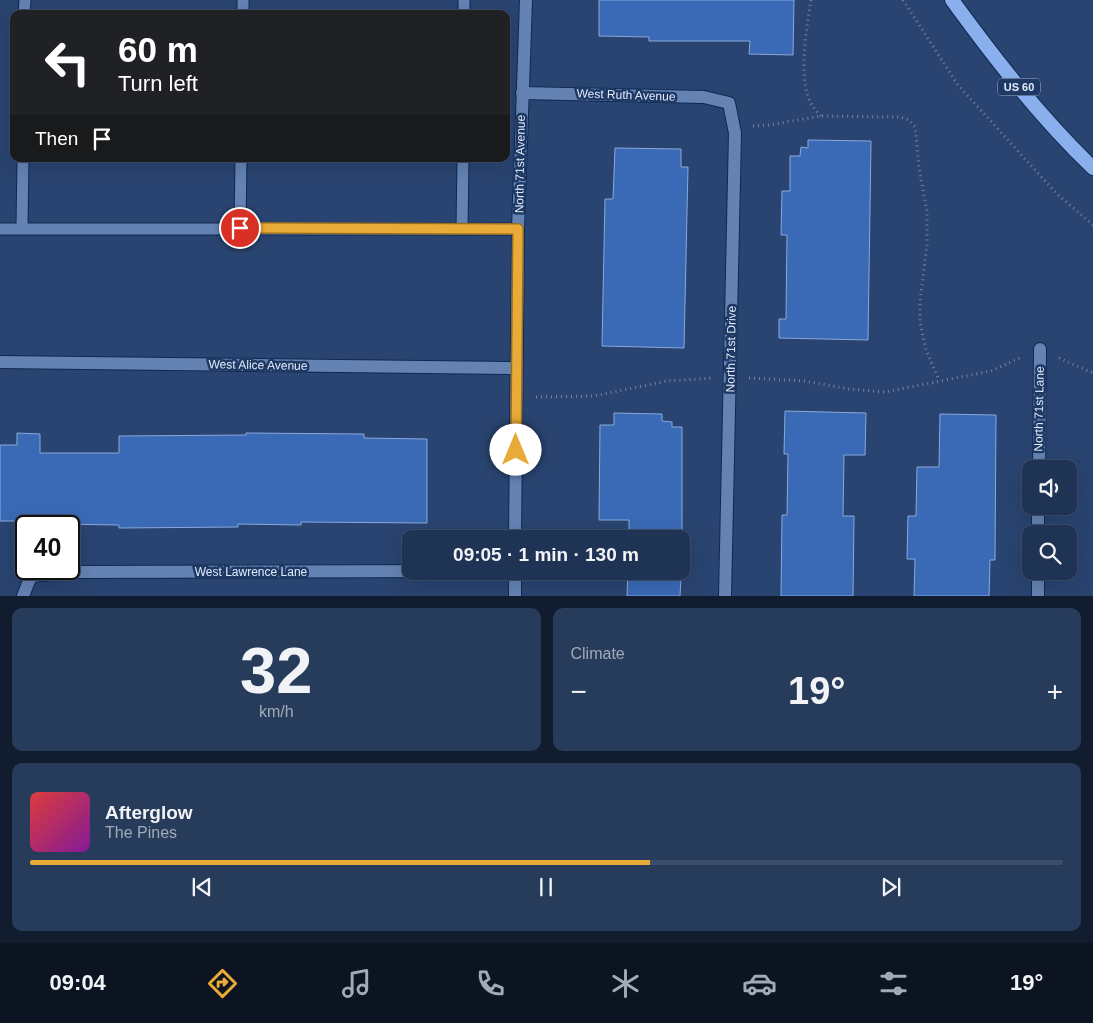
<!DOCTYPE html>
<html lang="en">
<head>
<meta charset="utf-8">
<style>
  :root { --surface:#1f3354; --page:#273b5a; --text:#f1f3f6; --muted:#a1aab8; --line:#3c4e6b; --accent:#e8ab37 }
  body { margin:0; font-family:Helvetica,sans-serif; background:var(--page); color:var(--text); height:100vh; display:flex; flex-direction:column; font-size:19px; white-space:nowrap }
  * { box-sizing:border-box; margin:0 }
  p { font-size:16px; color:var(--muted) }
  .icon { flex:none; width:28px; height:28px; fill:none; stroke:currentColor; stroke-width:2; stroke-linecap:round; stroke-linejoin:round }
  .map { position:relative; height:596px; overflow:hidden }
  .sheet { display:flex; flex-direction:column; gap:12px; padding:12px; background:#111c2e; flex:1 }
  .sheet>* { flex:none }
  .hud { position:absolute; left:10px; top:10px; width:500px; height:152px; border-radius:10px; box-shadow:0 5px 20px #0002,0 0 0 1px var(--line); background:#202124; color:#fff; overflow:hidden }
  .tools { position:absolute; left:1022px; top:460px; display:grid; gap:10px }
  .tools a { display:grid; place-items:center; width:55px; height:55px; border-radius:10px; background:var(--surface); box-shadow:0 5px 20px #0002,0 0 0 1px var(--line); font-size:25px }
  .speed { position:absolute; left:15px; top:515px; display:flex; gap:10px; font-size:25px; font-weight:700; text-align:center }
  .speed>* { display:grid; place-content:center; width:65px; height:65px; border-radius:50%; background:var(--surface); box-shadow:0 5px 20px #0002,0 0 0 1px var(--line); line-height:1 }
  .speed .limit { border:2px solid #111; border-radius:8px; background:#fff; color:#111 }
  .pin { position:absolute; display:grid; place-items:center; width:42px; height:42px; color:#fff; margin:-21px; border:2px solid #fff; border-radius:50%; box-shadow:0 1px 5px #0007 }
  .me { position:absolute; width:55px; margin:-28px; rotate:0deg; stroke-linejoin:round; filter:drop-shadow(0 0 4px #0008) }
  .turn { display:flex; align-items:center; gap:18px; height:105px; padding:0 25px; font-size:22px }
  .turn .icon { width:65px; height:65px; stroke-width:2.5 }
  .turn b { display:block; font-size:35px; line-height:42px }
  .then { display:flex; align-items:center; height:48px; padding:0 25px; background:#0003; gap:10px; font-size:19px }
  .big { font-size:38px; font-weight:700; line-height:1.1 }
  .sheet .card { flex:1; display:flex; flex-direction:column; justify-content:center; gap:8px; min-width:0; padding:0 18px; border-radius:10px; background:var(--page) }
  .sheet .dial { align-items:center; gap:0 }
  .dial b { font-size:65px; line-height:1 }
  .song { display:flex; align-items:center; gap:15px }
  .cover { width:60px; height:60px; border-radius:8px; background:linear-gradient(135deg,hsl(0 70% 55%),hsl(290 70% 35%)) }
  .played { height:5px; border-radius:2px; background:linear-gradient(90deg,var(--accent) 60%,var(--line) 60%) }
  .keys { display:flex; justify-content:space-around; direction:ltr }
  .heat { display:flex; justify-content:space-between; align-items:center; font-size:28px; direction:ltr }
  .sheet .tiles { flex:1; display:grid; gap:12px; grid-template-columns:1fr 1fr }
  .card:last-child { grid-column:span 2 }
  .trip { position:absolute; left:402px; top:530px; width:288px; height:50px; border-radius:10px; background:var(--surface); box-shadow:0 5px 20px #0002,0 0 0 1px var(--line); font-weight:700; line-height:50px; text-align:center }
  .tabs { display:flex; height:80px; justify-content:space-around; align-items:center; background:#0c1422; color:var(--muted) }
  .tabs .icon { width:35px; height:35px }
  .tabs .selected { color:var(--accent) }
  .tabs b { font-size:22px; color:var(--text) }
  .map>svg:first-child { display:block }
  .building { fill:#3a69b5; stroke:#89a9dc }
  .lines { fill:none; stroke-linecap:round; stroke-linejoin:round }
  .service-casing { stroke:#0f2953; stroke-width:13 }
  .minor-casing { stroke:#0f2953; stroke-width:14 }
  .tertiary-casing { stroke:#0f2953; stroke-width:14 }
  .trunk-casing { stroke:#0f2953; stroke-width:16 }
  .path { stroke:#7185a7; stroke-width:3; stroke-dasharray:1 4; stroke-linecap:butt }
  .service { stroke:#6483b3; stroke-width:11 }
  .minor { stroke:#6483b3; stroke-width:12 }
  .tertiary { stroke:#6483b3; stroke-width:12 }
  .trunk { stroke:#89afec; stroke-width:14 }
  .route-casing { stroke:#976f24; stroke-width:12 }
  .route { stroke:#e8ab37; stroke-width:9 }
  .labels { text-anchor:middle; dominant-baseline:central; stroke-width:5; stroke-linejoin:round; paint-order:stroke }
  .shield { fill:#1e3964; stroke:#a6b6ce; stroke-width:1 }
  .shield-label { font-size:11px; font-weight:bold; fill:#e1ebfc }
  .street-label { font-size:12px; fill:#e1ebfc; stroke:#1e3964 }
</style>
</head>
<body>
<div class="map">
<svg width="1093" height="596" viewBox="0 0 1093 596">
  <rect width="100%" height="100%" fill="#294470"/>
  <g class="building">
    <polygon points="599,0 794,0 793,55 749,54 750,41 649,41 649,37 599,36"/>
    <polygon points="808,140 871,141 868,340 779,338 779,319 786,319 787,235 781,235 782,191 790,191 790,156 800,156 801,147 808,148"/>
    <polygon points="615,148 681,149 681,167 688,167 684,348 602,346 605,199 613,199"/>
    <polygon points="785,411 866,413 865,455 844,455 843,516 854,516 853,596 781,596 782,515 787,515 788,454 784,454"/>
    <polygon points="614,413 662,414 662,421 672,422 672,427 682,427 682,535 684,535 683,578 681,578 680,596 627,596 628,571 681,571 681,539 629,539 629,520 599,520 600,425 614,425"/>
    <polygon points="940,414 996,415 995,560 990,560 989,596 914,596 915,559 907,559 908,516 916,516 917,467 939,467"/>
    <polygon points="17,433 40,434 40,453 119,453 119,436 246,435 246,433 364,434 364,438 427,439 427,523 301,522 301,525 238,524 238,527 119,528 119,525 56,524 56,521 0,521 0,445 17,445"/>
  </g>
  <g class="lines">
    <g class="service-casing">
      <g id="service">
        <polyline points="24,14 25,0"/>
        <polyline points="243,14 243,0"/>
        <polyline points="464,14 464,0"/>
        <polyline points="22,227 23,159"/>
        <polyline points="240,228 241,159"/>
        <polyline points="0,229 518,229"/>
        <polyline points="462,229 463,159"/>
      </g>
    </g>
    <g class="minor-casing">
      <g id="minor">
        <polyline points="522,93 704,97 729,103 735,133 725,596"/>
        <polyline points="0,362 516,368"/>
        <polyline points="1039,469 1040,349"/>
        <polyline points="1038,534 1038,506"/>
        <polyline points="23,596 31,576 74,572 471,571"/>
        <polyline points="1038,596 1038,571"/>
      </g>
    </g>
    <g class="tertiary-casing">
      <g id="tertiary">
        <polyline points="515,539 518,229 526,0"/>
        <polyline points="515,596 515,571"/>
      </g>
    </g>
    <g class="trunk-casing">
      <path id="trunk" d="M952,0C995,59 1040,117 1093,168"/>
    </g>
    <g class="path">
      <path d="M811,0C807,25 799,72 808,96C810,104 815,110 821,116"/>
      <polyline points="903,0 958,85 1056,193 1093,225"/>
      <polyline points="753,126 769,125 821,116 900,117 909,120 915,127 916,136 919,168 927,212 927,244 920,302 920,322 926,350 939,380"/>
      <polyline points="1059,358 1093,373"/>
      <polyline points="749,378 804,381 849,389 885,392 991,371 1022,357"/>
      <polyline points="536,397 594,396 667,381 713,378"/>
    </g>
    <use href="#service" class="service"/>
    <use href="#minor" class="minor"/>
    <use href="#tertiary" class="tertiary"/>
    <use href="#trunk" class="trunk"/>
  </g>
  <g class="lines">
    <g class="route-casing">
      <polyline id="route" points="240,228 518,229 516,450"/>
    </g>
    <use href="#route" class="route"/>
  </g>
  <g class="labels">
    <rect class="shield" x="998" y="78.5" width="42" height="17" rx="4"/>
    <g class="shield-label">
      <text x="1019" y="87">US 60</text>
    </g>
    <g class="street-label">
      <text transform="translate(626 95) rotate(2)">West Ruth Avenue</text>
      <text transform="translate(520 164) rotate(-89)">North 71st Avenue</text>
      <text transform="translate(731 349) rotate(-89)">North 71st Drive</text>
      <text transform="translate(258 365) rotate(1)">West Alice Avenue</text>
      <text transform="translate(1039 409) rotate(-89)">North 71st Lane</text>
      <text x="251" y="572">West Lawrence Lane</text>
    </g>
  </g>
</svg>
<div class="tools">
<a><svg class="icon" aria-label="sound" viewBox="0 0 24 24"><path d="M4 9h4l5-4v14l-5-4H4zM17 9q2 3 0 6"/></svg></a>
<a><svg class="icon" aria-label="search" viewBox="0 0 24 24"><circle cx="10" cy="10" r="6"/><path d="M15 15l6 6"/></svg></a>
</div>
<div class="speed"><div class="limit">40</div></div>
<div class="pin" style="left:240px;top:228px;background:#d93025"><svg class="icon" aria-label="arrive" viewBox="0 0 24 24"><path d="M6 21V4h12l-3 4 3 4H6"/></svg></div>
<svg class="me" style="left:516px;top:450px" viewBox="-20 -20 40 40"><circle r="19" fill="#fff"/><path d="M0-13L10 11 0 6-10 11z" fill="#e8ab37"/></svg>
<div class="trip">09:05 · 1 min · 130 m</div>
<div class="hud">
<div class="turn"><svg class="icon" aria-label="left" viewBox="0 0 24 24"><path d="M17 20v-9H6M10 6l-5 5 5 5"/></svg><div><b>60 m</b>Turn left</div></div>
<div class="then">Then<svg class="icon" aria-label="arrive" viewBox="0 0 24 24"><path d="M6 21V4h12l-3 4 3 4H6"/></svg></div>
</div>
</div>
<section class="sheet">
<div class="tiles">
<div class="card dial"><b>32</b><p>km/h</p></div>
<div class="card"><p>Climate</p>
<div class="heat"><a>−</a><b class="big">19°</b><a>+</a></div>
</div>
<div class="card">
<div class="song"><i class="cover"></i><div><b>Afterglow</b><p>The Pines</p></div></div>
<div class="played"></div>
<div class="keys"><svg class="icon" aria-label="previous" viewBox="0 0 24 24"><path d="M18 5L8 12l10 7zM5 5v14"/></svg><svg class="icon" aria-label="pause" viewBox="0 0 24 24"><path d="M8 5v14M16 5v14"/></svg><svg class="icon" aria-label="next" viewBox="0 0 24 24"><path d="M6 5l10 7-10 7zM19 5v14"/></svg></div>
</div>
</div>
</section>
<nav class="tabs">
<b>09:04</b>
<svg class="icon selected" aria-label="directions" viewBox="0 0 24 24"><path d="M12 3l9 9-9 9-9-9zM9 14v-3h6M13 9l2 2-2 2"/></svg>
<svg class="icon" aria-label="music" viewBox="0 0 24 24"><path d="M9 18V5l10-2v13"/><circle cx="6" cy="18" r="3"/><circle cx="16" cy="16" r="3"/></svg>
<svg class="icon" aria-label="phone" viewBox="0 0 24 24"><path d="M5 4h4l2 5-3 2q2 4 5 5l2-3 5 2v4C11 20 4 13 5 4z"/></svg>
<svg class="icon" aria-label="climate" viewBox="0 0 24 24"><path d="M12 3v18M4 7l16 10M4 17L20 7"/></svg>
<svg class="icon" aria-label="car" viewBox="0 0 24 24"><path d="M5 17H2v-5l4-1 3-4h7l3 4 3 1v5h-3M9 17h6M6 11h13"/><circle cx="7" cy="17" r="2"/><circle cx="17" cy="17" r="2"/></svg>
<svg class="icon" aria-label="filters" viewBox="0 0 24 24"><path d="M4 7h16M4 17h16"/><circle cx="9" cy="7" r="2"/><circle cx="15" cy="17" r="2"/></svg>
<b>19°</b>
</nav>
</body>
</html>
